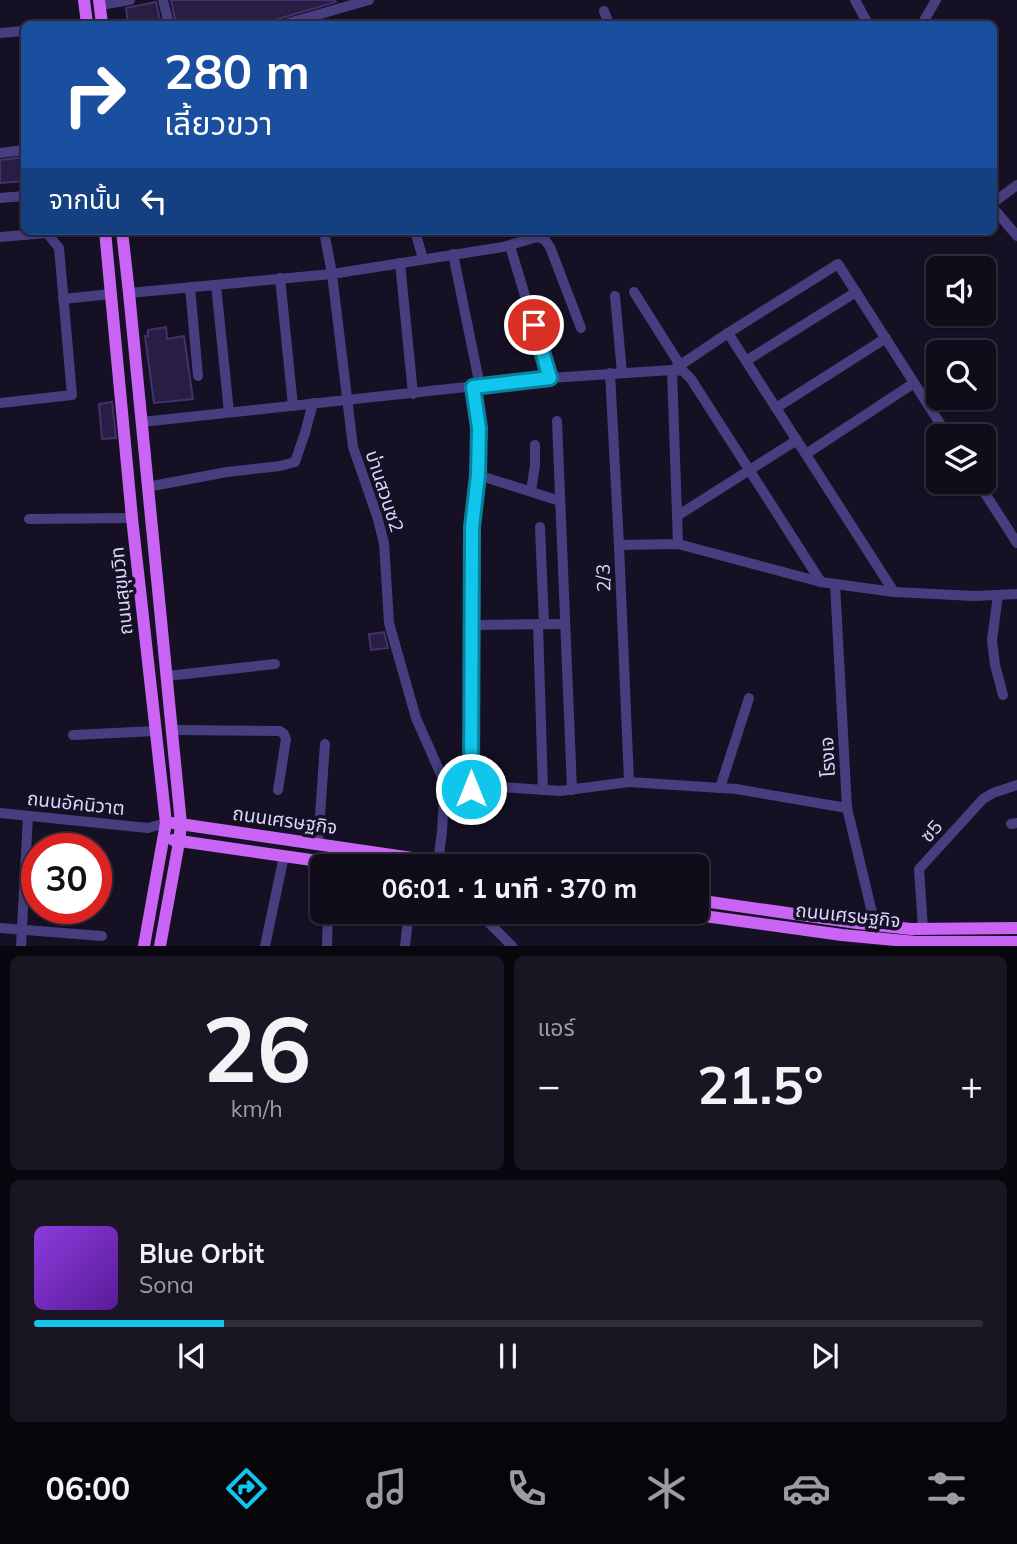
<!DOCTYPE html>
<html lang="th">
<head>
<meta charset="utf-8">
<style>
  :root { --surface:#100c1a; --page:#191523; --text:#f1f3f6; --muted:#9c9ba2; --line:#302c39; --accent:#10c6ed }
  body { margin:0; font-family:Mulish,"Noto Sans Thai",sans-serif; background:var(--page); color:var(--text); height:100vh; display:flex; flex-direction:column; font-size:26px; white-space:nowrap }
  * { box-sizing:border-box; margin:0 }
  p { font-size:23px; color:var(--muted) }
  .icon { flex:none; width:38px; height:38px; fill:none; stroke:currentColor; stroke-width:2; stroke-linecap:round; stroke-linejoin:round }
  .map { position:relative; height:946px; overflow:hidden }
  .details { display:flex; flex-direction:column; gap:10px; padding:10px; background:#09070e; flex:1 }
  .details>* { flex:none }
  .top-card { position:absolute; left:21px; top:21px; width:976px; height:214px; border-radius:10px; box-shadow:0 2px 5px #0004,0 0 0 2px var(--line); background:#1a4fa0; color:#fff; overflow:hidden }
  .controls { position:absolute; left:926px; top:256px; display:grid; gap:14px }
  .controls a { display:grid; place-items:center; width:70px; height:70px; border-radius:10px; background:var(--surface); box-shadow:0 2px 5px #0004,0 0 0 2px var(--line); font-size:35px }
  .speed { position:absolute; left:21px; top:833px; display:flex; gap:14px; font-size:35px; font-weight:700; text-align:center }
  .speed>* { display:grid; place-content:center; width:91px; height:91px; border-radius:50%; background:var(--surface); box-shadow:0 2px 5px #0004,0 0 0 2px var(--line); line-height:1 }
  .speed .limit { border:10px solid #d22; background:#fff; color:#111 }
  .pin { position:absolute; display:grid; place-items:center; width:60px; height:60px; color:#fff; margin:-30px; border:4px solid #fff; border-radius:50%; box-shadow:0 2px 7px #0007 }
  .me { position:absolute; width:77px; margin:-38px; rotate:0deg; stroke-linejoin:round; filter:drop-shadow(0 0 5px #0008) }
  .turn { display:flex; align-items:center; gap:24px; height:147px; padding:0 28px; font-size:32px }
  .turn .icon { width:91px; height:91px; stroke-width:2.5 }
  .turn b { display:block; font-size:49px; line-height:60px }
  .then { display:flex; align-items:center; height:66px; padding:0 28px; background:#0003; gap:14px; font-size:26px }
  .big { font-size:52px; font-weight:700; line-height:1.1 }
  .details .card { flex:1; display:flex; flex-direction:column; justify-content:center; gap:10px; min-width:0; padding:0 24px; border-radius:10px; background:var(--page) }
  .details .dial { align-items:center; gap:0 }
  .dial b { font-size:91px; line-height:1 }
  .song { display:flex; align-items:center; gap:21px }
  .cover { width:84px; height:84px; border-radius:10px; background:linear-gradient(135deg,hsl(270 70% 55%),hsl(270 70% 35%)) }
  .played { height:7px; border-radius:4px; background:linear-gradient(90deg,var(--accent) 20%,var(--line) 20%) }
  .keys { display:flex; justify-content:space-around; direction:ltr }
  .heat { display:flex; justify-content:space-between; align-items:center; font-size:38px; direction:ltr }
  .details .tiles { flex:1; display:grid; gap:10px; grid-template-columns:1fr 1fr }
  .card:last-child { grid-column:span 2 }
  .trip { position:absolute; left:310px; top:854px; width:399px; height:70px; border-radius:10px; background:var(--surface); box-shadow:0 2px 5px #0004,0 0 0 2px var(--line); font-weight:700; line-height:70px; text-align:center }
  .tabs { display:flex; height:112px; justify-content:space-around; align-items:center; background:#06050a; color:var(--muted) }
  .tabs .icon { width:49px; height:49px }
  .tabs .on { color:var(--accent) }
  .tabs b { font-size:32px; color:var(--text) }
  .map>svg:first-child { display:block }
  .building { fill:#281d43; stroke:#42316d; stroke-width:2 }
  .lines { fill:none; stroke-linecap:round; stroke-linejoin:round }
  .minor { stroke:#463e7f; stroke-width:10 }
  .major { stroke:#ca64f4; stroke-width:12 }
  .route-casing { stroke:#0a819a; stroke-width:18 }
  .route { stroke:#10c6ed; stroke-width:12 }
  .labels { text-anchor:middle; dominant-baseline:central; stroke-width:7; stroke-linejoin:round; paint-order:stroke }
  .street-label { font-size:19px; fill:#ddd5fc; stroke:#151023 }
</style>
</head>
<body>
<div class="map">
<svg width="1017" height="946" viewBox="0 0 1017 946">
  <rect width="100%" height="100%" fill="#151023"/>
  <g class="building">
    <polygon points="171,0 335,0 336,2 261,24 176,24"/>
    <polygon points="156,2 161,24 128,24 126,8"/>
    <polygon points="24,157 24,181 0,183 0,160"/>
    <polygon points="166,327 167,339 184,336 193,399 154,403 145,336 148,336 148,330"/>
    <polygon points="112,402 116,438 102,439 99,404"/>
    <polygon points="384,632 388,648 371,650 369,634"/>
  </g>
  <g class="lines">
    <g class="minor">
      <polyline points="163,0 169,24"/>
      <polyline points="855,0 868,24"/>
      <polyline points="100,5 130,0"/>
      <polyline points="604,11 609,24"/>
      <polyline points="285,24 369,0"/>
      <polyline points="922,24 936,0"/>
      <polyline points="0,33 24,31"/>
      <polyline points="0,153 24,150"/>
      <polyline points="0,198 24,196"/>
      <polyline points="994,202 1017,185"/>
      <polyline points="994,209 1017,236"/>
      <polyline points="324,231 332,274 353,447 377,516 384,543 389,623 416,718 443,779 444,796 442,832 438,862"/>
      <polyline points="415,231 423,259"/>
      <polyline points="0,237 47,233 59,248 72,395 0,403"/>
      <polyline points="510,246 550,378"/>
      <polyline points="453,254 480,386"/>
      <polyline points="400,263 413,394"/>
      <polyline points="280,278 293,406"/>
      <polyline points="216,285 229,412"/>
      <polyline points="190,287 198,376"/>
      <polyline points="634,292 680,365"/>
      <path d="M129,293L332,274L503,247L537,237C544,238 546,241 550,247L581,328"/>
      <polyline points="615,296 622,373"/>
      <polyline points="63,299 111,294"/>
      <polyline points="728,333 894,592"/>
      <polyline points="746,361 856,292"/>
      <polyline points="672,370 678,544"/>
      <polyline points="673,370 728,333 838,264 948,436"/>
      <polyline points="610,373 619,545 629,782"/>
      <polyline points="776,408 886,338"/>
      <polyline points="557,421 572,790"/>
      <polyline points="142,422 550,378 672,370 683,371 691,379 821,582"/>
      <polyline points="806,454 914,383"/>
      <polyline points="478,475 560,501"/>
      <polyline points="977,481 1017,543"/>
      <polyline points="147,487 227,472 280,466 295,462 305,433 313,403"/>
      <polyline points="531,491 535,465 535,445"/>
      <polyline points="677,516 797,440"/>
      <polyline points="29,519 132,518"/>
      <polyline points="540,527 544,624"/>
      <polyline points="619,545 678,544 821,582 894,592 974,596 1017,594"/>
      <polyline points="835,584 847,808 875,925"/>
      <polyline points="998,595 992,640 995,665 1003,695"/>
      <polyline points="538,624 543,790"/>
      <polyline points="473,625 565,624"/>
      <polyline points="167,676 275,664"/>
      <polyline points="172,730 280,731 284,734 286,739 278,790"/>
      <polyline points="73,735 155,731"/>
      <polyline points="720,788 749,698"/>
      <polyline points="471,789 473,527 478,475 479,428 473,387"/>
      <polyline points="444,796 471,789 499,787 560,791 629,782 736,789 847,808"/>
      <polyline points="0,813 148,828 166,823"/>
      <polyline points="1011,824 1017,823"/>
      <polyline points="318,844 325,744"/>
      <polyline points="478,912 512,946"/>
      <polyline points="0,928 102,936"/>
      <polyline points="923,928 919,869 983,799 993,793 1017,785"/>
      <polyline points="21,946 28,816"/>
      <polyline points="265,946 284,856"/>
      <polyline points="327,946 328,912"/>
      <polyline points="405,946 409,912"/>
    </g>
    <g class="major">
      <polyline points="84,0 87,24"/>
      <polyline points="99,0 102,24"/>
      <polyline points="105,231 132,518 166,823 144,946"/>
      <polyline points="122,231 129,293 181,824 179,842 160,946"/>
      <polyline points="173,823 467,866"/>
      <polyline points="173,840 353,866"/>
      <polyline points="696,900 857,923 911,929 1017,928"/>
      <polyline points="675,912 842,935 916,942 1017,942"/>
    </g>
  </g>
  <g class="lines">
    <g class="route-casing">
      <polyline id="route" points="471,789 472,527 478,475 479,428 473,387 550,378 534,325"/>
    </g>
    <use href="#route" class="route"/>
  </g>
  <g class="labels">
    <g class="street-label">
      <text transform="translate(385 491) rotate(72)">บ่านสวนซ2</text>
      <text transform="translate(603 578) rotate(-92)">2/3</text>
      <text transform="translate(121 591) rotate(-96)">ถนนสุขุมวิท</text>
      <text transform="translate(827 757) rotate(-93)">โรงเจ</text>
      <text transform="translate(76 803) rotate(6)">ถนนอัคนิวาต</text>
      <text transform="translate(285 820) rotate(8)">ถนนเศรษฐกิจ</text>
      <text transform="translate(931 831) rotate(-47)">ซ5</text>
      <text transform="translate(848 915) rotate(6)">ถนนเศรษฐกิจ</text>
    </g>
  </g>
</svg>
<div class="controls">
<a><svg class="icon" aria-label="sound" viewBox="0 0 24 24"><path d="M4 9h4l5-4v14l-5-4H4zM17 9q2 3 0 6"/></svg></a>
<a><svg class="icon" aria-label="search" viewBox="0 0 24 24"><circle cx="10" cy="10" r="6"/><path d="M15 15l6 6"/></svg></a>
<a><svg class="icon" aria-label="layers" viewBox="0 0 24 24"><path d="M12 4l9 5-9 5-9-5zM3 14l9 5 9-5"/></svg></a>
</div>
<div class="speed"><div class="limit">30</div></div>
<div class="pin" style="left:534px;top:325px;background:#d93025"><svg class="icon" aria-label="arrive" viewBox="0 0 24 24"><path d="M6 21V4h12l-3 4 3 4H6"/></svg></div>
<svg class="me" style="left:471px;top:789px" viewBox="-20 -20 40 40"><circle r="17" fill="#10c6ed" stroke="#fff" stroke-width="3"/><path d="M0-11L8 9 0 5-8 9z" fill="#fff"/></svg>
<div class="trip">06:01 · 1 นาที · 370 m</div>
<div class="top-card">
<div class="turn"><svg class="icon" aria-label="right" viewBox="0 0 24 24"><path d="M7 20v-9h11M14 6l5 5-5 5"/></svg><div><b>280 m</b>เลี้ยวขวา</div></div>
<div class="then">จากนั้น<svg class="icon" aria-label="left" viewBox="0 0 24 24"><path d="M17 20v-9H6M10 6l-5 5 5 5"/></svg></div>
</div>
</div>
<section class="details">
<div class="tiles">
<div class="card dial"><b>26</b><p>km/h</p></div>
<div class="card"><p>แอร์</p>
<div class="heat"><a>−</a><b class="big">21.5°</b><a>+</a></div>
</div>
<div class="card">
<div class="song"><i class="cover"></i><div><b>Blue Orbit</b><p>Sona</p></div></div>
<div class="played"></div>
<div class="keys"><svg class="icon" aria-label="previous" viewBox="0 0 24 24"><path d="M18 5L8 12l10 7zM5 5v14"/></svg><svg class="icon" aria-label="pause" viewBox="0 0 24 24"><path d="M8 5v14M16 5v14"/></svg><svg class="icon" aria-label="next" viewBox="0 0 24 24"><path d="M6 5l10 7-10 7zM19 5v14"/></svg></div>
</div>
</div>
</section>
<nav class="tabs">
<b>06:00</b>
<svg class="icon on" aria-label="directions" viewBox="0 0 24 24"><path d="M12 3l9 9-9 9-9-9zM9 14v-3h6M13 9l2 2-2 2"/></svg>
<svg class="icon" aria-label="music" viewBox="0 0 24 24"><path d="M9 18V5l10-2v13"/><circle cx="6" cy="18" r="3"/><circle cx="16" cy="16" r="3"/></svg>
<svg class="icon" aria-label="phone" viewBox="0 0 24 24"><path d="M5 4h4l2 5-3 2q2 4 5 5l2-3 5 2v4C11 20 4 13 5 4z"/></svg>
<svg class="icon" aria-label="climate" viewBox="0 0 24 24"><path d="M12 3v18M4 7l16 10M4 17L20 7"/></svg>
<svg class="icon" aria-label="car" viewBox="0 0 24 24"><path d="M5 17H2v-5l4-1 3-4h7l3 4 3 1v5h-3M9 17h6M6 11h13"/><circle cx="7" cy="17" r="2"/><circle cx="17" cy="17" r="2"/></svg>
<svg class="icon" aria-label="filters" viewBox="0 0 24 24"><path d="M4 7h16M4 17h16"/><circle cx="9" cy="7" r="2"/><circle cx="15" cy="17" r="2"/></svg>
</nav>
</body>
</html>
